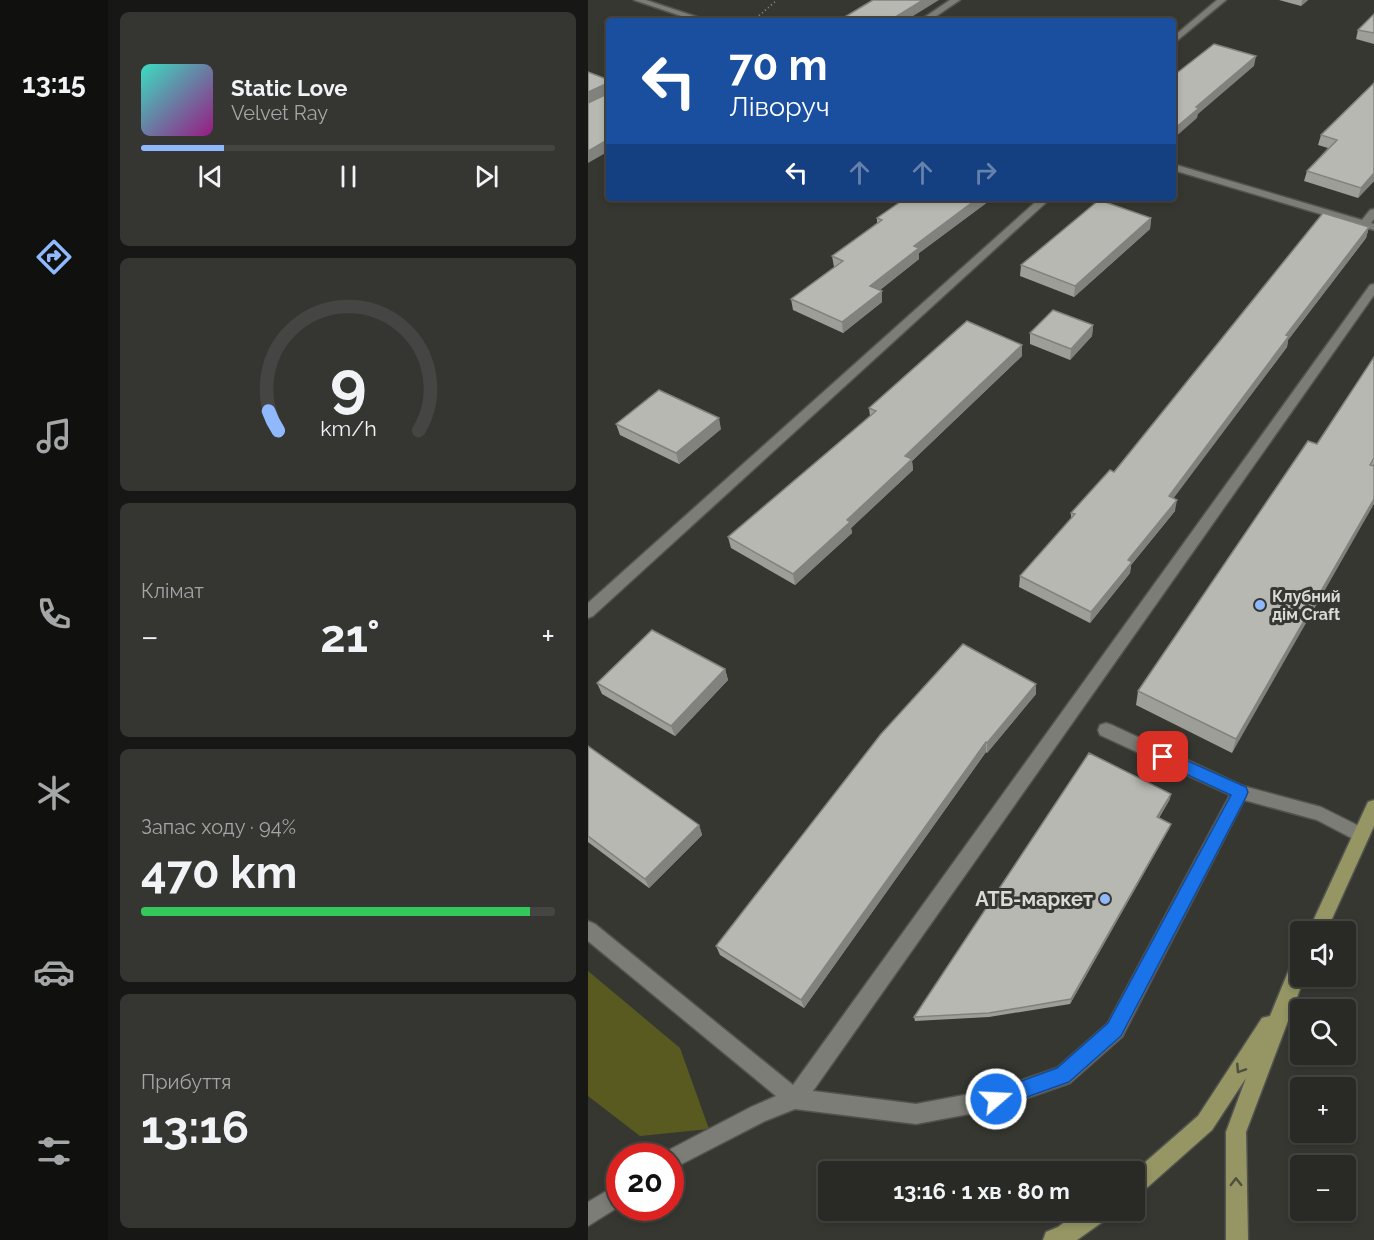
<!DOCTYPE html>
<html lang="uk">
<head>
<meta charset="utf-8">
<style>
  :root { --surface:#292926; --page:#353532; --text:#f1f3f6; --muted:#a5a6a7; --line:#454543; --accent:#8fb8fd }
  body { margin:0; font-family:Raleway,sans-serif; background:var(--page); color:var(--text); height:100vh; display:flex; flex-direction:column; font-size:22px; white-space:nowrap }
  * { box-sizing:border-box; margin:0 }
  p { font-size:20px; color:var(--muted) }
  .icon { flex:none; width:33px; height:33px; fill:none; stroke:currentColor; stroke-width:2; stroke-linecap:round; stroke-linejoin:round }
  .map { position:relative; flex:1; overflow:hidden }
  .sheet { display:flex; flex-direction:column; gap:12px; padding:12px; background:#171715; width:480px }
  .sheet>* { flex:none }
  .banner { position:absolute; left:18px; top:18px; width:570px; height:183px; border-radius:6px; box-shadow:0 3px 9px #0003,0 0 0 2px var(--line); background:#1a4fa0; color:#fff; overflow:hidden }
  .tools { position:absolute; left:702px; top:921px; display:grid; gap:12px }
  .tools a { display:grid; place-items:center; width:66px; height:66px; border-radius:6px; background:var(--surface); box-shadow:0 3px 9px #0003,0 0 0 2px var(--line); font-size:30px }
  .speed { position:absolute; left:18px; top:1143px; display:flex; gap:12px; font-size:30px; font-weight:700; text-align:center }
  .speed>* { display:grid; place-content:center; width:78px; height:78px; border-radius:50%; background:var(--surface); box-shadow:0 3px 9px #0003,0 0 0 2px var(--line); line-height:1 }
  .speed .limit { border:9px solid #d22; background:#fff; color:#111 }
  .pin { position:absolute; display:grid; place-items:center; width:51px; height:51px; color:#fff; margin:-26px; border-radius:12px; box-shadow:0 3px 9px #0006 }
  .me { position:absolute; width:66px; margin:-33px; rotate:71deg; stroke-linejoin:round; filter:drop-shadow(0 0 4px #0008) }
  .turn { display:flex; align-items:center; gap:21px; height:126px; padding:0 24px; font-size:27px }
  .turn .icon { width:78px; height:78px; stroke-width:2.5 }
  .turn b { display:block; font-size:42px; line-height:51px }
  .lanes { display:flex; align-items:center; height:57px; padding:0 24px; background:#0003; justify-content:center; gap:30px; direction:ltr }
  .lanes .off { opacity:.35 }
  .big { font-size:45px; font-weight:700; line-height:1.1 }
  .sheet .widget { flex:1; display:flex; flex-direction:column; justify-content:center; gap:9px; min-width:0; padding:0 21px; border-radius:9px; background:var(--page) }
  .sheet .dial { align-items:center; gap:0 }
  .dial svg { height:156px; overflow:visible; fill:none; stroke:var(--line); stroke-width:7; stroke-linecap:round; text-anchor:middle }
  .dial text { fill:var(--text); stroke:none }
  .song { display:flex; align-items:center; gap:18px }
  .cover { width:72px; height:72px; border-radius:9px; background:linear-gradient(135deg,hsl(170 70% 55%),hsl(310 70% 35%)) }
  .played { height:6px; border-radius:3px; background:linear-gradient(90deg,var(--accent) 20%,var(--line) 20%) }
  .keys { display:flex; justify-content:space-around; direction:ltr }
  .heat { display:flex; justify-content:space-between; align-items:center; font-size:33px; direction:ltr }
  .charge { height:9px; border-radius:4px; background:linear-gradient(90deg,#34c759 94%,var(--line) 0) }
  .trip { position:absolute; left:230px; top:1161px; width:327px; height:60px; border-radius:6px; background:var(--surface); box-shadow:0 3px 9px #0003,0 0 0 2px var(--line); font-weight:700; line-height:60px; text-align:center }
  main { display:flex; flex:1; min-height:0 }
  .tabs { display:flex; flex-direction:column; width:108px; justify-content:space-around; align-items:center; background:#10100f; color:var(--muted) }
  .tabs .icon { width:42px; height:42px }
  .tabs .selected { color:var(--accent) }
  .tabs b { font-size:27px; color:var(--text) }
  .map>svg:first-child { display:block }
  .green { fill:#595a20 }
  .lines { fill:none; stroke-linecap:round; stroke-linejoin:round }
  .minor-casing { stroke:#53534f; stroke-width:3 }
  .major-casing { stroke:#53534f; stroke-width:3 }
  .path { stroke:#8b8b87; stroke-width:2; stroke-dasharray:1 3; stroke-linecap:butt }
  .minor { fill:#7d7d77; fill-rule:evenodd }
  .major { fill:#959664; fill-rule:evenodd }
  .wall { fill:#9e9e99 }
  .shaded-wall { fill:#81817d }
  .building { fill:#b8b8b2; stroke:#81817d; stroke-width:1.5 }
  .oneway { stroke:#4e4f3e }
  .route { fill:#1a73e8; stroke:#114b97; stroke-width:1.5 }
  .poi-dot { fill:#8fb8fd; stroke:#373732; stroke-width:2 }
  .labels { text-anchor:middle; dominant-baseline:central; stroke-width:6; stroke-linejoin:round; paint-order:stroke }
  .poi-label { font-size:16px; font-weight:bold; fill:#dadad7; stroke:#373732; text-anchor:start }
  .near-poi-label { font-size:20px; font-weight:bold; fill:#dadad7; stroke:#373732; text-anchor:end }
</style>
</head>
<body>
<main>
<nav class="tabs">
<b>13:15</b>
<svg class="icon selected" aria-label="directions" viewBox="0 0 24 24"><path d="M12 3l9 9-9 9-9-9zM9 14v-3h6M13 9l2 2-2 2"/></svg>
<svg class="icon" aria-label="music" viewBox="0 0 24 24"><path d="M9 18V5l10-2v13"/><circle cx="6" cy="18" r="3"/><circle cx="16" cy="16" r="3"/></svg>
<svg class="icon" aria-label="phone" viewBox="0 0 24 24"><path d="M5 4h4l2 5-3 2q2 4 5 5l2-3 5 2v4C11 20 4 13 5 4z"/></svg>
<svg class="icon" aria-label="climate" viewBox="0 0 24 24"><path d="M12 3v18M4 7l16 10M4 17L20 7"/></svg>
<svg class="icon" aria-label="car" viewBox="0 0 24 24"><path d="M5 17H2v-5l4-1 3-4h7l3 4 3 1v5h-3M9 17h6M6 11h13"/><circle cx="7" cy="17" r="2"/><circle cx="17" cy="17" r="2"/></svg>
<svg class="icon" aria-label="filters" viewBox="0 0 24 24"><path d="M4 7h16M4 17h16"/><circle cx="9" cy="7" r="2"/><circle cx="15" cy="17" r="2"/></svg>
</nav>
<section class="sheet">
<div class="widget">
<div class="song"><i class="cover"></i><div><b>Static Love</b><p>Velvet Ray</p></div></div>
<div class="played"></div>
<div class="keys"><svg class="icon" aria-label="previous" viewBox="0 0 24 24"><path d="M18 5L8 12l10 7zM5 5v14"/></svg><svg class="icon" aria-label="pause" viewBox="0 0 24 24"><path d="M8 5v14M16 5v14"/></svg><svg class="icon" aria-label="next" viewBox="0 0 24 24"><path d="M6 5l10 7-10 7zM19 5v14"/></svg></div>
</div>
<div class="widget dial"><svg viewBox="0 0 100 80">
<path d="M14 69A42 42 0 1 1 86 69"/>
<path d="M14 69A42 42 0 0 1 9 59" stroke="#8fb8fd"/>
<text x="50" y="56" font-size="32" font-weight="700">9</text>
<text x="50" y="72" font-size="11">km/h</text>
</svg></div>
<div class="widget"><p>Клімат</p>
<div class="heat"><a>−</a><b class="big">21°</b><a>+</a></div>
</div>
<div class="widget"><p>Запас ходу · 94%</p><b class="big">470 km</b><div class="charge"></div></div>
<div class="widget"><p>Прибуття</p><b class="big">13:16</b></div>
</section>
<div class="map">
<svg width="786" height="1240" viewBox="0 0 786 1240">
  <rect width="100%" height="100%" fill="#373732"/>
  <polygon class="green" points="0,971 92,1048 121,1129 52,1136 0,1096"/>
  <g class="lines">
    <g class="minor-casing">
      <g id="minor">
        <polygon points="46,0 58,0 121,21 108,21"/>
        <polygon points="362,0 372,0 341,21 331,21"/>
        <polygon points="629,0 638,0 585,44 585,37"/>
        <polygon points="585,164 774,220 782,210 786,209 786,219 783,223 786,224 786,230 585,170"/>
        <polygon points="452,198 463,198 5,616 0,618 0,603"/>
        <polygon points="786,284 786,295 225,1091 328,1104 408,1089 469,1068 520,1023 642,795 512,735 510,730 512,725 518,723 524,725 655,786 733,807 779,830 782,835 779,840 773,843 729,820 656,800 534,1037 482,1083 408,1109 328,1124 207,1109 177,1121 82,1170 82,1156 73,1156 75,1153 163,1107 188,1096 0,941 0,921 7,924 205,1085 782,285"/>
        <polygon points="32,1183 32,1206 0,1226 0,1202"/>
      </g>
    </g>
    <g class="major-casing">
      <g id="major">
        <polygon points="786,800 786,826 738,932 720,932 780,802"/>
        <polygon points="712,957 712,976 717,976 658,1132 660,1240 638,1240 638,1132 658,1078 624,1130 553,1193 546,1197 546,1172 610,1116 674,1018 682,1016 705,960"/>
        <polygon points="493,1210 523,1210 520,1218 489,1240 455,1240 458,1232 470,1227"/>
      </g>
    </g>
    <polyline class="path" points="165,21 189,0"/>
    <use href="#minor" class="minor"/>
    <use href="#major" class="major"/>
  </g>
  <g class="wall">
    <polygon points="691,0 720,0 713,6"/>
    <polygon points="786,14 786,44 768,39 770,30"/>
    <polygon points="786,83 786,181 770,198 716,181 719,171 740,148 730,145 733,135"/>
    <polygon points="318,198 405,198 331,253 331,259 292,290 294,291 294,302 255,333 205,310 203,299 246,267 244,256 289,223 289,218"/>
    <polygon points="563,218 562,229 486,297 432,276 433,265"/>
    <polygon points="781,227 778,238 700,340 699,347 585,498 587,511 543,565 542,573 502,623 431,587 432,576 483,519 483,513"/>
    <polygon points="505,325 504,336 482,360 442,344 442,333"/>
    <polygon points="434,356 324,461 325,470 263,528 264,533 207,585 143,548 140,537 282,416 281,408"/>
    <polygon points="786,357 786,464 644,753 548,705 550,691 729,444"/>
    <polygon points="28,424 133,429 91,464 32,435"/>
    <polygon points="137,669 140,680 87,736 14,694 9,683"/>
    <polygon points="448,684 448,694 399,753 398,752 216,1008 132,955 128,946"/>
    <polygon points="0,746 111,825 114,835 61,888 0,842"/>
    <polygon points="582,799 571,818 583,824 581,829 482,1004 401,1017 327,1021 326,1017"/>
  </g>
  <g class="shaded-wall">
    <polygon points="335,0 351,0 317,21 301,21"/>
    <polygon points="714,0 720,0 713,6"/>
    <polygon points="668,56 666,66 610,114 609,118 585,139 586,129 608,107"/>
    <polygon points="20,83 21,94 0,104 0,92"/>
    <polygon points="21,139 21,151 0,163 0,151"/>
    <polygon points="786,173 786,181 770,198 773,188"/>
    <polygon points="390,198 405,198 331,253 331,259 283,297 282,286 326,246"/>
    <polygon points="563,218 562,229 486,297 487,286"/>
    <polygon points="781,227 778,238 700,340 699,347 579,507 581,496 698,335"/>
    <polygon points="294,291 294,302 255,333 254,322"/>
    <polygon points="505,325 504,336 482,360 483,349"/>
    <polygon points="434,345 434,356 324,461 325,470 263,528 264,533 207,585 205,574 259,520 317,456"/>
    <polygon points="131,418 133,429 91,464 88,453"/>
    <polygon points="786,499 786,504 644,753 648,739"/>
    <polygon points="589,500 587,511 543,565 542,573 502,623 503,612 540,560"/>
    <polygon points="137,669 140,680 87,736 83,726"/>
    <polygon points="448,684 448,694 399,753 399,743"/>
    <polygon points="398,742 398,752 216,1008 213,1000"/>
    <polygon points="583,794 582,799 568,822 569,817"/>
    <polygon points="583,824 581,829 482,1004 483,999"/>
    <polygon points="111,825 114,835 61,888 57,879"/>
  </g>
  <g class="building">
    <polygon points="285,0 335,0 301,21 250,21"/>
    <polygon points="786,14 786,33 770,30"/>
    <polygon points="626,44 668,56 608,107 611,108 586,129 585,128 585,76"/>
    <polygon points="0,72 21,80 21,139 0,151 0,103 19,94 20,83 0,92"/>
    <polygon points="786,83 786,173 773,188 719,171 749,140 733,135"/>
    <polygon points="318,198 390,198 326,246 331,248 282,286 294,291 254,322 203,299 255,261 244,256 294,220 289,218"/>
    <polygon points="511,200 563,218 487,286 433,265"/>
    <polygon points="735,213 781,227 698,335 701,336 581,496 589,500 540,560 544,562 503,612 432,576 487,514 483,513 522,470 526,472"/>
    <polygon points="465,310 505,325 483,349 442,333"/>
    <polygon points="379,321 434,345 317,456 324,459 259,520 262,522 205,574 140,537 288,411 281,408"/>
    <polygon points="786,357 786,458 782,465 786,466 786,499 648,739 550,691 720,441 729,444"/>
    <polygon points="71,390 131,418 88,453 28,424"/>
    <polygon points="64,630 137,669 83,726 9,683"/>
    <polygon points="375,644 448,684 399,743 398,742 213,1000 128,946 293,734"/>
    <polygon points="0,746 111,825 57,879 0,836"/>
    <polygon points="501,753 583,794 569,817 583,824 483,999 401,1013 326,1017"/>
  </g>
  <defs><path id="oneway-chevron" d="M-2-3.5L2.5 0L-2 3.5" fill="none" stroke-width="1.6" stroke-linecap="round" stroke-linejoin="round" transform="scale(1.5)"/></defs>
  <g class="oneway">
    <use href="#oneway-chevron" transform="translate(652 1069) rotate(123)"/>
    <use href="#oneway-chevron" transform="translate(648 1182) rotate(-91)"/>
  </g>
  <polygon class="route" points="575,750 658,787 660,792 658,797 533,1036 481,1082 408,1108 401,1106 399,1099 401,1093 469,1068 520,1023 643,795 570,761 568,757 570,752"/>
  <g class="poi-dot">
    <circle cx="672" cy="605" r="6"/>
    <circle cx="517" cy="899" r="6"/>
  </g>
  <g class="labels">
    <g class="poi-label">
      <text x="684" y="596">Клубний<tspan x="684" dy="18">дім Craft</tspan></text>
    </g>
    <g class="near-poi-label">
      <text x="505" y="899">АТБ-маркет</text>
    </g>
  </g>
</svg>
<div class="tools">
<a><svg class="icon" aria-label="sound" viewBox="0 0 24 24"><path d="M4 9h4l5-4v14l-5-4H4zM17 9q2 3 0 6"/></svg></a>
<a><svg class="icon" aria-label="search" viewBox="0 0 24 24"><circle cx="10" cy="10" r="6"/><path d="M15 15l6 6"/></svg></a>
<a>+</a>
<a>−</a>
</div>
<div class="speed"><div class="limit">20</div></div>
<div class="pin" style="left:575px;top:757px;background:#d93025"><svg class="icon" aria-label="arrive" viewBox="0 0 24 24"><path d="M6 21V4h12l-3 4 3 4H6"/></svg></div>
<svg class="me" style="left:408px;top:1099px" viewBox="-20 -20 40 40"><circle r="17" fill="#1a73e8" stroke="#fff" stroke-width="3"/><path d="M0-11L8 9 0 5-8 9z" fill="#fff"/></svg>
<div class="trip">13:16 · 1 хв · 80 m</div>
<div class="banner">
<div class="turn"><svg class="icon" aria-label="left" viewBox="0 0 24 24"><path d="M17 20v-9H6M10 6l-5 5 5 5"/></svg><div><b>70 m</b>Ліворуч</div></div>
<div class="lanes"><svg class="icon" aria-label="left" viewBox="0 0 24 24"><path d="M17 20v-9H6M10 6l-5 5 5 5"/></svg><svg class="icon off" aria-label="ahead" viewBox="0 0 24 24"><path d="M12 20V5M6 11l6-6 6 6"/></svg><svg class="icon off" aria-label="ahead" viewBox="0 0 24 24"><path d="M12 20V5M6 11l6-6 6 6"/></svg><svg class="icon off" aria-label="right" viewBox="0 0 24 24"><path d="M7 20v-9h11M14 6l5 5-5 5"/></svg></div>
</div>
</div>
</main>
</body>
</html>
